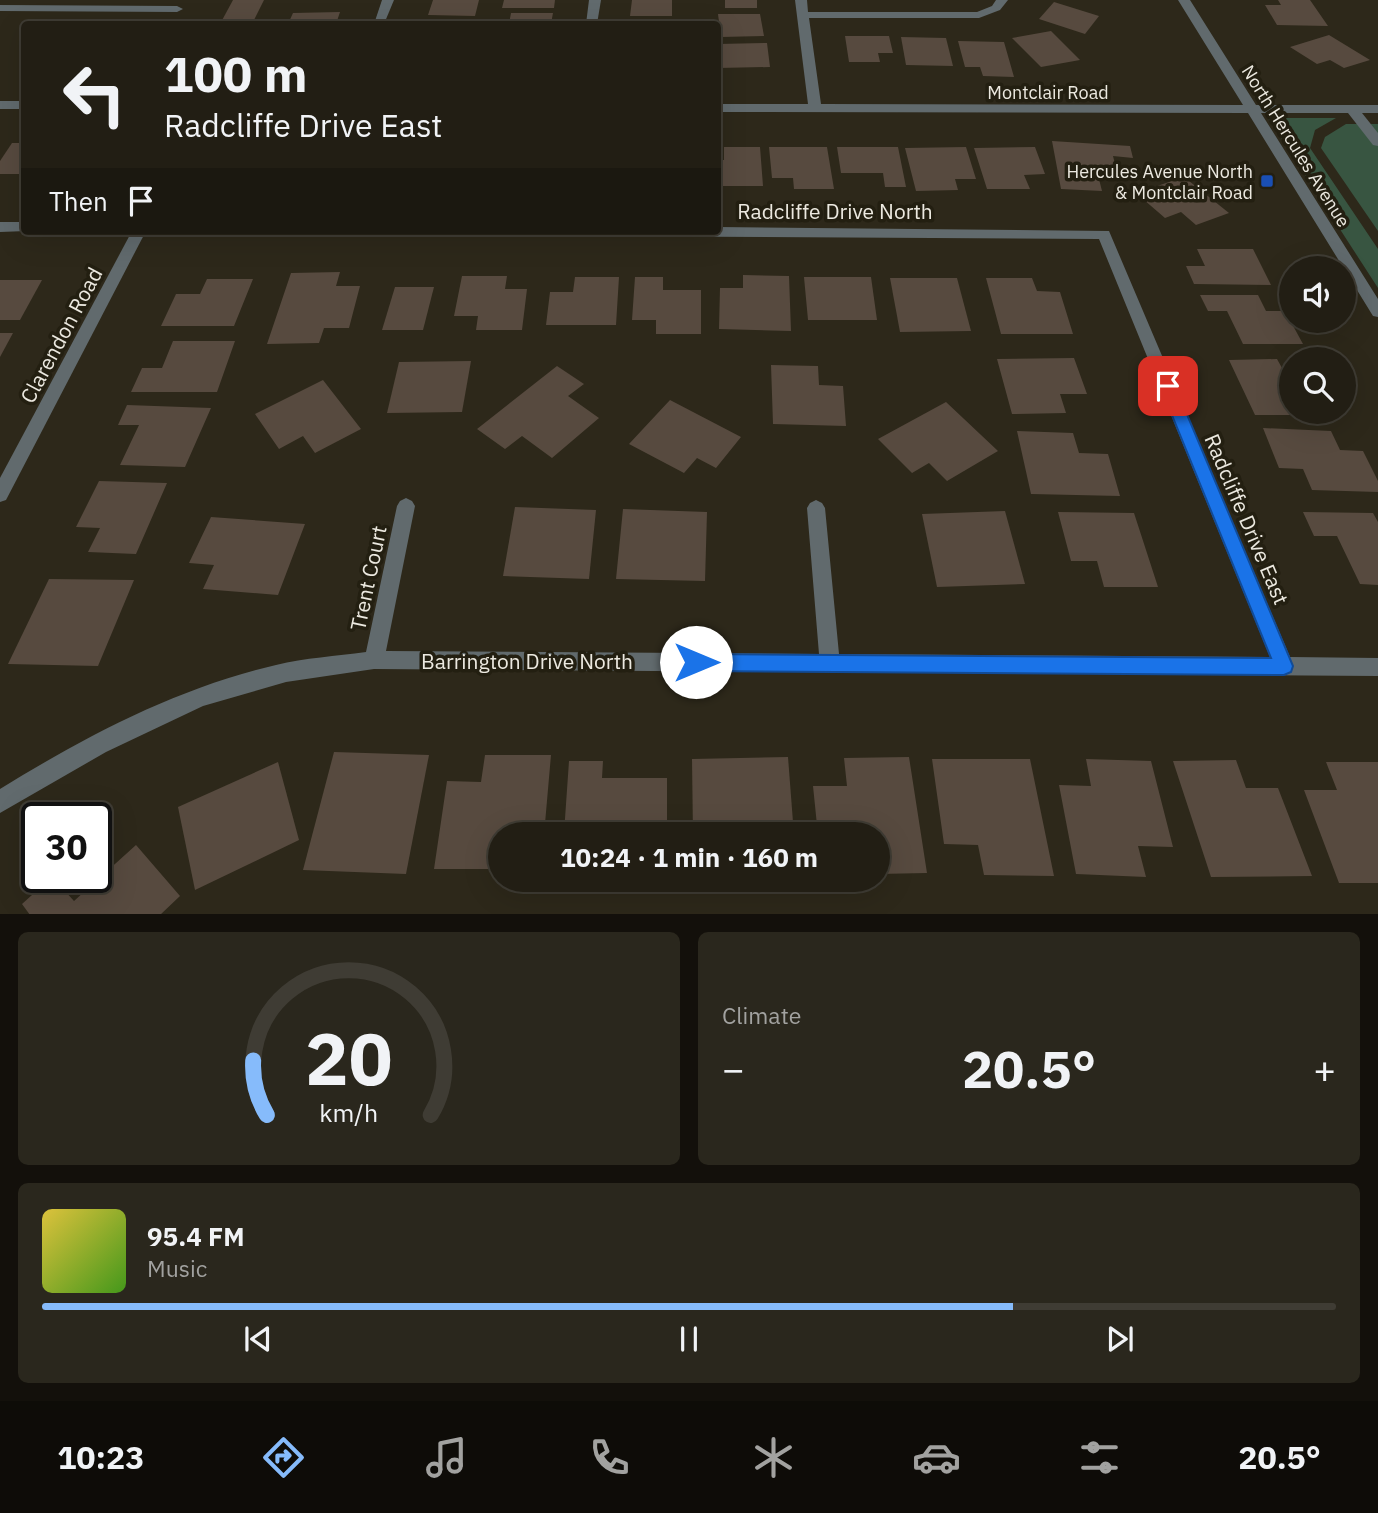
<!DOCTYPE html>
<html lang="en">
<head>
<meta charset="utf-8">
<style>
  :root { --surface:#221e14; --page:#2a271d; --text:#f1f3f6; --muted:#a2a2a0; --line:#3f3c34; --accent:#86bbfb }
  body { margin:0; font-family:"IBM Plex Sans",sans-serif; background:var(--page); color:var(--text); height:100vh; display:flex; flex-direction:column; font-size:26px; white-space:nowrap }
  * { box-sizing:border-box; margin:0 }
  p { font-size:23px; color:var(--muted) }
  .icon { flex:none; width:38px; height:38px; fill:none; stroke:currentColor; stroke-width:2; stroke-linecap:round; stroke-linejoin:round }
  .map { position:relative; height:914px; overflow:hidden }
  .drawer { display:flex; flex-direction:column; gap:18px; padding:18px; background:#13100b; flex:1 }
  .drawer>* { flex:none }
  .top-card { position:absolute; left:21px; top:21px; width:700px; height:214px; border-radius:7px; box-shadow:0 7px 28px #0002,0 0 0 2px var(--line); background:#221e14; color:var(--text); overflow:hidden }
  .fabs { position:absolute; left:1279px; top:256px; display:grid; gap:14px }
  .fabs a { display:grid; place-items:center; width:77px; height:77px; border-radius:50%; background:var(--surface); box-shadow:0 7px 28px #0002,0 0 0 2px var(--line); font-size:35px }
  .speed { position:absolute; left:21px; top:802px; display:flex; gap:14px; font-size:35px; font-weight:700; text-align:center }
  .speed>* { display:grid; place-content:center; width:91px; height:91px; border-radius:50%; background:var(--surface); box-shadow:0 7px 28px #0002,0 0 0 2px var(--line); line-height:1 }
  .speed .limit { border:4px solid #111; border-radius:10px; background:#fff; color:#111 }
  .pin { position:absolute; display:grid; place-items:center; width:60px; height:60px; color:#fff; margin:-30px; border-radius:14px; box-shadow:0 4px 10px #0006 }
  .me { position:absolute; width:77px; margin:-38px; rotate:90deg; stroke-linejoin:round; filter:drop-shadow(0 0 5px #0008) }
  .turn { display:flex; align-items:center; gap:24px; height:147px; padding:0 28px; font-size:32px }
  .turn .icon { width:91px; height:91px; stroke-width:2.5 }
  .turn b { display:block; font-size:49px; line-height:60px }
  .then { display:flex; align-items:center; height:66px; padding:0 28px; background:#0003; gap:14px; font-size:26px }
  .big { font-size:52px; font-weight:800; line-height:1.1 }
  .drawer .card { flex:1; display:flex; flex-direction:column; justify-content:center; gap:10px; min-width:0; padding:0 24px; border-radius:10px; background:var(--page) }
  .drawer .dial { align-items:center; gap:0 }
  .dial svg { height:182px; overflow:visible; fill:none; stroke:var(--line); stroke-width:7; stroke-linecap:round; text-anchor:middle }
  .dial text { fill:var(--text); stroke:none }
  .song { display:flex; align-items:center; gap:21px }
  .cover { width:84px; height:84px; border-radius:10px; background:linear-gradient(135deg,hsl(50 70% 55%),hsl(100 70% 35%)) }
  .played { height:7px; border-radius:4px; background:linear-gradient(90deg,var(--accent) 75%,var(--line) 75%) }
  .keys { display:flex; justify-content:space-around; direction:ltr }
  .heat { display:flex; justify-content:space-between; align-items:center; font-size:38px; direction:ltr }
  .drawer .tiles { flex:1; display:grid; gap:18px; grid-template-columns:1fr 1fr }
  .card:last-child { grid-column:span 2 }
  .trip { position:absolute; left:488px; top:822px; width:402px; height:70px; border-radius:35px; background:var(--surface); box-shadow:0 7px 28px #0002,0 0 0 2px var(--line); font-weight:800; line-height:70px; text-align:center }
  .menu { display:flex; height:112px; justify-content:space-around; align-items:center; background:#0e0c08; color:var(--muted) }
  .menu .icon { width:49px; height:49px }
  .menu .selected { color:var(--accent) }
  .menu b { font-size:32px; color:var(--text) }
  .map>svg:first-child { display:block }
  .green { fill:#385541 }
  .building { fill:#574a3f }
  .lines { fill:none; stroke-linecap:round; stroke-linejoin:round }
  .minor { fill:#616a6d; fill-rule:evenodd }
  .route { fill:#1a73e8; stroke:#114b97; stroke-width:2 }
  .transit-dot { fill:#1a4fb4; stroke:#231f11; stroke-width:2.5 }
  .labels { text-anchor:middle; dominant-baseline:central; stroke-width:7; stroke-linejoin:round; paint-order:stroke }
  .far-street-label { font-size:18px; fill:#ece9e0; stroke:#231f11 }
  .far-poi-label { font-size:18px; fill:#ece9e0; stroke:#231f11; text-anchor:end }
  .street-label { font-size:21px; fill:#ece9e0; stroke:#231f11 }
</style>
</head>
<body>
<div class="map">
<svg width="1378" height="915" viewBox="0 0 1378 915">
  <rect width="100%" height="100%" fill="#2d281a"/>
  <g class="green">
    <polygon points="1268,118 1336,118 1315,130 1310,148 1378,249 1378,288"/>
    <polygon points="1346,124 1378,124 1378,231 1321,148 1325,137"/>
  </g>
  <g class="building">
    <polygon points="233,0 264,0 252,24 220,24"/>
    <polygon points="433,0 479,0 475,16 428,15"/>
    <polygon points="504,0 555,0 554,8 502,8"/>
    <polygon points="632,0 672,0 672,16 630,16"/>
    <rect x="725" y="0" width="32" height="8"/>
    <polygon points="1278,0 1310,0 1328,26 1277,25 1265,5 1281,5"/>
    <polygon points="1054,2 1099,16 1085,34 1039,19"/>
    <polygon points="340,12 336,24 288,24 293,13"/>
    <polygon points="511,13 553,13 551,24 509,24"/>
    <polygon points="718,14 760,14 764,36 721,37"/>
    <rect x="647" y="20" width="42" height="4"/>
    <polygon points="425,21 457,21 456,24 425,24"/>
    <polygon points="1051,31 1080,60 1041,67 1012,38"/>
    <polygon points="1329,35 1370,60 1344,68 1330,60 1317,64 1290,47"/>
    <polygon points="845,36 889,36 893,53 878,53 880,62 849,62"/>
    <polygon points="901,37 946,38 953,66 906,65"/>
    <polygon points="958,41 1004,42 1014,77 983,76 980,67 965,67"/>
    <polygon points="767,43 770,67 718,68 718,44"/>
    <polygon points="1052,141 1130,146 1133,158 1113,156 1119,180 1099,179 1102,191 1061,189"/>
    <polygon points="12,143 24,143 24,174 0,174 0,161"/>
    <polygon points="724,147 760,147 763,186 718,186 718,160 724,160"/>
    <polygon points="769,147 827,147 834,189 794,189 793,178 772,178"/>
    <polygon points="837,147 898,147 906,187 885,187 883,173 841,173"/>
    <polygon points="966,147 976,179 955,179 958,190 916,191 905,148"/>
    <polygon points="1035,147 1045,174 1024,175 1030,189 987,189 974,148"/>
    <polygon points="1184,177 1229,213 1196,225 1181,212 1165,218 1136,193"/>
    <polygon points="1197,249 1253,249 1271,285 1194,284 1186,266 1205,266"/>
    <polygon points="340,272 336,286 360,286 349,328 324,328 319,343 267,344 291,273"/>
    <polygon points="743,275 789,276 791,331 719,329 720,288 743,288"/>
    <polygon points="462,276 507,276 505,289 527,289 522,330 476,330 478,316 454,316"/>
    <polygon points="575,277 619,277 616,325 546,325 550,292 573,292"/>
    <polygon points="635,277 663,277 663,290 701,290 701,334 656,334 656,320 632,320"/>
    <polygon points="804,277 871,277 877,320 808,320"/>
    <polygon points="890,278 957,278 971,331 900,332"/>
    <polygon points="986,278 1032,278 1037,291 1060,292 1073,334 1001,334"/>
    <polygon points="207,279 253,279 234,326 161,326 176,294 200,294"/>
    <polygon points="0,280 42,280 20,320 0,320"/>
    <polygon points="395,287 434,287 423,330 382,330"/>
    <polygon points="1200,295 1258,295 1266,311 1285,311 1303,344 1243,344 1227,311 1208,311"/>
    <polygon points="0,333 13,333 0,357"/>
    <polygon points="173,341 235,341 217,392 131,392 142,368 162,368"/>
    <polygon points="1074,358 1087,394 1060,394 1066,413 1012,414 997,359"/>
    <polygon points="1277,359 1287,377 1292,377 1292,411 1329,411 1331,415 1255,415 1229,360"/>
    <polygon points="471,361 462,412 387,413 399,362"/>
    <polygon points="771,365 818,366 819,385 843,386 846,426 773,424"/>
    <polygon points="557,366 584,384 568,396 599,418 552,458 522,436 505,449 477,429"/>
    <polygon points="323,380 361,429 315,453 303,436 279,449 255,414"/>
    <polygon points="670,400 741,437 716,468 697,458 684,473 629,444"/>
    <polygon points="946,402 998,451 947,481 929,463 912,473 878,439"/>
    <polygon points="127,405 211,408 185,467 120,465 139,425 118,425"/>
    <polygon points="1263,428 1331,431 1340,450 1363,451 1378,481 1378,492 1312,490 1303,469 1279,468"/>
    <polygon points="1017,431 1073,433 1079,453 1108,454 1120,496 1031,494"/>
    <polygon points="99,481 167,483 136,554 88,552 100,528 76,527"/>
    <polygon points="515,507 596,510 589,579 503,576"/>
    <polygon points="623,509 707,512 705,581 616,579"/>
    <polygon points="1005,511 1025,584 937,587 922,514"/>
    <polygon points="1058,512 1134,513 1158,587 1104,587 1097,561 1071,561"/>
    <polygon points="1303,512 1373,513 1378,522 1378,585 1360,584 1337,536 1314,536"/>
    <polygon points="211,517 305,524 278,595 203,589 214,565 189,563"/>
    <polygon points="49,579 134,580 98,666 8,664"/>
    <polygon points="334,752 429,755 406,874 303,870"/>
    <polygon points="485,755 551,755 544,835 500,835 500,869 434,869 447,781 481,782"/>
    <polygon points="788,757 794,835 693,835 692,759"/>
    <polygon points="909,757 927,873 878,874 878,835 818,835 813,786 847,786 844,758"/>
    <polygon points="932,759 1030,759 1054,876 984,875 978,845 944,844"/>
    <polygon points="1086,759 1151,761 1173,847 1138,846 1146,877 1076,874 1059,785 1091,786"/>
    <polygon points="1236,760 1246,788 1278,788 1312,876 1211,877 1173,761"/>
    <polygon points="569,761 603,761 602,778 667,778 667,835 564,833"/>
    <polygon points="278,762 299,840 195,890 178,807"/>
    <polygon points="1326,762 1378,762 1378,883 1339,883 1304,790 1337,790"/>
    <polygon points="136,845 180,896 160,915 30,915 22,904 52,877 74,901"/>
  </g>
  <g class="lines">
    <g class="minor">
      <polygon points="382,0 394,0 384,24 374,24"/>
      <polygon points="589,0 601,0 597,24 586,24"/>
      <polygon points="795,0 807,0 808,12 977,12 992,6 996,0 1008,0 1000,10 979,18 809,18 821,104 1243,105 1178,0 1190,0 1256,105 1378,105 1378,113 1362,113 1378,133 1378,146 1373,145 1348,113 1261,113 1378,299 1378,317 1373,316 1248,113 718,112 718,104 808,104"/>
      <polygon points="0,5 177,6 183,9 177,12 0,11"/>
      <rect x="0" y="101" width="24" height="8"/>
      <polygon points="0,222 24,222 27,231 0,232"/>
      <path d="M718,227L1109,231L1290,657L1378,658V676L374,669L286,682L203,706L106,752L0,813V789C86,736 177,688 276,665C305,658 336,656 366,652L397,506L400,501L406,498L412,501L415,506L386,651L819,654L807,508L810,503L816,500L822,503L825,508L839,654L1270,657L1099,239L565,236L558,231H718Z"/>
      <polygon points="132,231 146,231 6,500 0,502 0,478"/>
    </g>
  </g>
  <polygon class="route" points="1168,381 1175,386 1293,666 1291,672 1284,675 696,671 689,668 686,662 689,656 696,654 1271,658 1160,386"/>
  <rect class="transit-dot" x="1260" y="174" width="14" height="14" rx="3.5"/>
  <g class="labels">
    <g class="far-street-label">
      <text x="1048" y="92">Montclair Road</text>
      <text transform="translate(1296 146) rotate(58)">North Hercules Avenue</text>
    </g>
    <g class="far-poi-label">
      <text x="1253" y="171">Hercules Avenue North<tspan x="1253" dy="21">&amp; Montclair Road</tspan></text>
    </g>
    <g class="street-label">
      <text x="835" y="211">Radcliffe Drive North</text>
      <text transform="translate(61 335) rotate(-62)">Clarendon Road</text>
      <text transform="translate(1247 519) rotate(67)">Radcliffe Drive East</text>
      <text transform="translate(368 578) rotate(-78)">Trent Court</text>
      <text x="527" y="661">Barrington Drive North</text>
    </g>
  </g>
</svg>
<div class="fabs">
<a><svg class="icon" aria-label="sound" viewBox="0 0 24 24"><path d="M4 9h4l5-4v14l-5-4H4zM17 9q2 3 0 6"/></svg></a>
<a><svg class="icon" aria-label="search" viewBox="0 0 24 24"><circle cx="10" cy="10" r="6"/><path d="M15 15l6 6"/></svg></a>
</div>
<div class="speed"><div class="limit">30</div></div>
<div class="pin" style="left:1168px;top:386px;background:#d93025"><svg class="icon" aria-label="arrive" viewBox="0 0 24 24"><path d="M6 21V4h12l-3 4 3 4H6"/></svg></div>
<svg class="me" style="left:696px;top:662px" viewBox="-20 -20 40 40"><circle r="19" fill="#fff"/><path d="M0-13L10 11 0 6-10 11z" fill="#1a73e8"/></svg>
<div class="trip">10:24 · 1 min · 160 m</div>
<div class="top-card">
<div class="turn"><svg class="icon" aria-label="left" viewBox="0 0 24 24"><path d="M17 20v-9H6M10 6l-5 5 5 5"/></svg><div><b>100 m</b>Radcliffe Drive East</div></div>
<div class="then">Then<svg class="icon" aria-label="arrive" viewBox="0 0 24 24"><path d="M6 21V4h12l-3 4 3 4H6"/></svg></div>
</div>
</div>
<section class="drawer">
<div class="tiles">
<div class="card dial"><svg viewBox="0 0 100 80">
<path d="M14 69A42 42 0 1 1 86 69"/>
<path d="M14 69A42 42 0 0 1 8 45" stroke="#86bbfb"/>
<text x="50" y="56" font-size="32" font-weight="700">20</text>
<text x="50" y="72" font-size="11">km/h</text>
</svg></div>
<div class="card"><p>Climate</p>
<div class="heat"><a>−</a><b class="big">20.5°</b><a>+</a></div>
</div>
<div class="card">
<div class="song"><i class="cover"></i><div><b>95.4 FM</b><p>Music</p></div></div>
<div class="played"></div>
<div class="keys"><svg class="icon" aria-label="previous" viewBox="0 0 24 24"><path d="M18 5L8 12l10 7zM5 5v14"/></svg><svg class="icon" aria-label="pause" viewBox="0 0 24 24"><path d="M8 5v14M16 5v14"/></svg><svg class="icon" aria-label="next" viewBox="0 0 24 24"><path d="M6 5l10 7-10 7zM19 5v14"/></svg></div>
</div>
</div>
</section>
<nav class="menu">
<b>10:23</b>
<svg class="icon selected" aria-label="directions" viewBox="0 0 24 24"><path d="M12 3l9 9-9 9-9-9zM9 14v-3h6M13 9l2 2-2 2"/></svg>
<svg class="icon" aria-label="music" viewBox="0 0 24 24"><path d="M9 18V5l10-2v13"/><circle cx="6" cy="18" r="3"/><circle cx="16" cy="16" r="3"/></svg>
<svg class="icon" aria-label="phone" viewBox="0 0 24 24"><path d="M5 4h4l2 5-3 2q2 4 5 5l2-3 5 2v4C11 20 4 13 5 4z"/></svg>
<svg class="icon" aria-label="climate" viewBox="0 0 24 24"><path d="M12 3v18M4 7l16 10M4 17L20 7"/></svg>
<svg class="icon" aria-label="car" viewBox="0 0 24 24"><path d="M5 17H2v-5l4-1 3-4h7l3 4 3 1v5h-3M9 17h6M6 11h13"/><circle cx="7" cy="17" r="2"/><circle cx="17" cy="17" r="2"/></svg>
<svg class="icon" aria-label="filters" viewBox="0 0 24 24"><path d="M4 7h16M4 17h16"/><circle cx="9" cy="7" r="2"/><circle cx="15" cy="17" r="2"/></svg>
<b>20.5°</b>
</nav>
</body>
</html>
